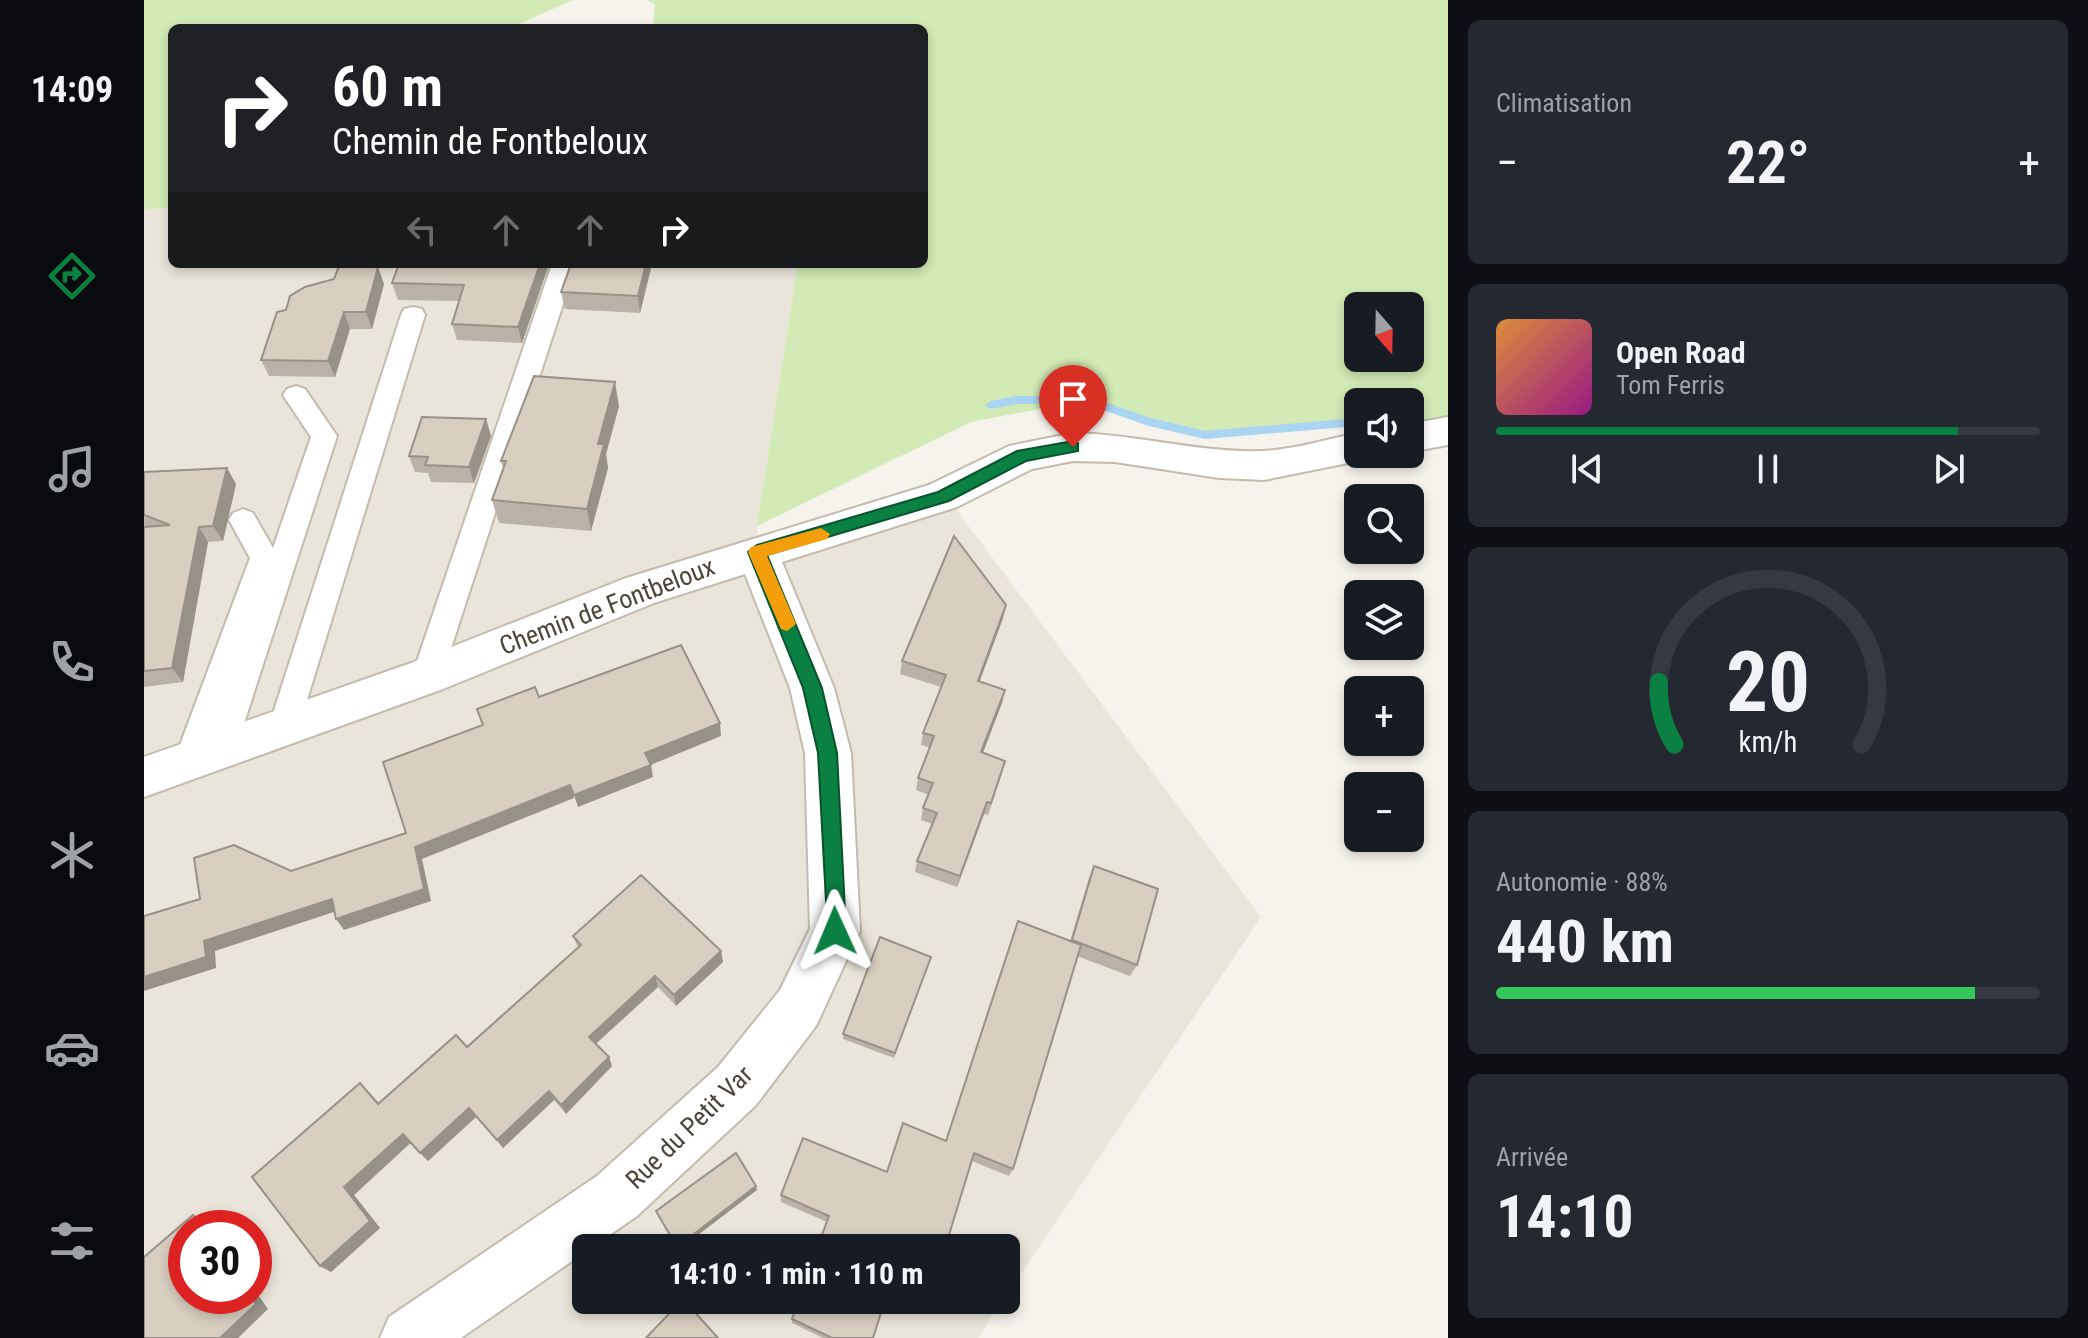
<!DOCTYPE html>
<html lang="fr">
<head>
<meta charset="utf-8">
<style>
  :root { --surface:#171b24; --page:#242831; --text:#f1f3f6; --muted:#9ea1a6; --line:#363941; --accent:#0b8043 }
  body { margin:0; font-family:"Roboto Condensed",sans-serif; background:var(--page); color:var(--text); height:100vh; display:flex; flex-direction:column; font-size:30px; white-space:nowrap }
  * { box-sizing:border-box; margin:0 }
  p { font-size:26px; color:var(--muted) }
  .icon { flex:none; width:44px; height:44px; fill:none; stroke:currentColor; stroke-width:2; stroke-linecap:round; stroke-linejoin:round }
  .map { position:relative; flex:1; overflow:hidden }
  .side { display:flex; flex-direction:column; gap:20px; padding:20px; background:#0d0f14; width:640px }
  .side>* { flex:none }
  .guide { position:absolute; left:24px; top:24px; width:760px; height:244px; border-radius:12px; box-shadow:0 4px 12px #0003; background:#202124; color:#fff; overflow:hidden }
  .needle { width:52px; rotate:160deg }
  .controls { position:absolute; left:1200px; top:292px; display:grid; gap:16px }
  .controls a { display:grid; place-items:center; width:80px; height:80px; border-radius:12px; background:var(--surface); box-shadow:0 4px 12px #0003; font-size:40px }
  .speed { position:absolute; left:24px; top:1210px; display:flex; gap:16px; font-size:40px; font-weight:700; text-align:center }
  .speed>* { display:grid; place-content:center; width:104px; height:104px; border-radius:50%; background:var(--surface); box-shadow:0 4px 12px #0003; line-height:1 }
  .speed .limit { border:12px solid #d22; background:#fff; color:#111 }
  .pin { position:absolute; display:grid; place-items:center; width:68px; height:68px; color:#fff; margin:-82px -34px; border-radius:50% 50% 50% 0; rotate:-45deg; box-shadow:0 0 8px #0007 }
  .pin .icon { rotate:45deg }
  .me { position:absolute; width:88px; margin:-44px; rotate:359deg; stroke-linejoin:round; filter:drop-shadow(0 0 6px #0008) }
  .turn { display:flex; align-items:center; gap:28px; height:168px; padding:0 32px; font-size:36px }
  .turn .icon { width:104px; height:104px; stroke-width:2.5 }
  .turn b { display:block; font-size:56px; line-height:68px }
  .lanes { display:flex; align-items:center; height:76px; padding:0 32px; background:#0003; justify-content:center; gap:40px; direction:ltr }
  .lanes .off { opacity:.35 }
  .big { font-size:60px; font-weight:700; line-height:1.1 }
  .side .card { flex:1; display:flex; flex-direction:column; justify-content:center; gap:12px; min-width:0; padding:0 28px; border-radius:12px; background:var(--page) }
  .side .dial { align-items:center; gap:0 }
  .dial svg { height:208px; overflow:visible; fill:none; stroke:var(--line); stroke-width:7; stroke-linecap:round; text-anchor:middle }
  .dial text { fill:var(--text); stroke:none }
  .song { display:flex; align-items:center; gap:24px }
  .cover { width:96px; height:96px; border-radius:12px; background:linear-gradient(135deg,hsl(30 70% 55%),hsl(310 70% 35%)) }
  .played { height:8px; border-radius:4px; background:linear-gradient(90deg,var(--accent) 85%,var(--line) 85%) }
  .keys { display:flex; justify-content:space-around; direction:ltr }
  .heat { display:flex; justify-content:space-between; align-items:center; font-size:44px; direction:ltr }
  .charge { height:12px; border-radius:6px; background:linear-gradient(90deg,#34c759 88%,var(--line) 0) }
  .trip { position:absolute; left:428px; top:1234px; width:448px; height:80px; border-radius:12px; background:var(--surface); box-shadow:0 4px 12px #0003; font-weight:700; line-height:80px; text-align:center }
  main { display:flex; flex:1; min-height:0 }
  .tabs { display:flex; flex-direction:column; width:144px; justify-content:space-around; align-items:center; background:#090b0e; color:var(--muted) }
  .tabs .icon { width:56px; height:56px }
  .tabs .on { color:var(--accent) }
  .tabs b { font-size:36px; color:var(--text) }
  .map>svg:first-child { display:block }
  .residential { fill:#eae5da; fill-rule:evenodd }
  .green { fill:#d2eab5; fill-rule:evenodd }
  .lines { fill:none; stroke-linecap:round; stroke-linejoin:round }
  .stream { fill:#a9d4f2; fill-rule:evenodd }
  .service-casing { stroke:#c2bbae; stroke-width:4 }
  .minor-casing { stroke:#c2bbae; stroke-width:4 }
  .service { fill:#fff; fill-rule:evenodd }
  .minor { fill:#fff; fill-rule:evenodd }
  .wall { fill:#bab2a6 }
  .shaded-wall { fill:#979187 }
  .building { fill:#d8cfc1; stroke:#979187; stroke-width:2 }
  .route { fill:#0b8043; stroke:#07532c; stroke-width:2 }
  .slow { fill:#f59e0b }
  .labels { text-anchor:middle; dominant-baseline:central; stroke-width:6; stroke-linejoin:round; paint-order:stroke }
  .street-label { font-size:26px; fill:#4b4439; stroke:#fff }
</style>
</head>
<body>
<main>
<nav class="tabs">
<b>14:09</b>
<svg class="icon on" aria-label="directions" viewBox="0 0 24 24"><path d="M12 3l9 9-9 9-9-9zM9 14v-3h6M13 9l2 2-2 2"/></svg>
<svg class="icon" aria-label="music" viewBox="0 0 24 24"><path d="M9 18V5l10-2v13"/><circle cx="6" cy="18" r="3"/><circle cx="16" cy="16" r="3"/></svg>
<svg class="icon" aria-label="phone" viewBox="0 0 24 24"><path d="M5 4h4l2 5-3 2q2 4 5 5l2-3 5 2v4C11 20 4 13 5 4z"/></svg>
<svg class="icon" aria-label="climate" viewBox="0 0 24 24"><path d="M12 3v18M4 7l16 10M4 17L20 7"/></svg>
<svg class="icon" aria-label="car" viewBox="0 0 24 24"><path d="M5 17H2v-5l4-1 3-4h7l3 4 3 1v5h-3M9 17h6M6 11h13"/><circle cx="7" cy="17" r="2"/><circle cx="17" cy="17" r="2"/></svg>
<svg class="icon" aria-label="filters" viewBox="0 0 24 24"><path d="M4 7h16M4 17h16"/><circle cx="9" cy="7" r="2"/><circle cx="15" cy="17" r="2"/></svg>
</nav>
<div class="map">
<svg width="1304" height="1338" viewBox="0 0 1304 1338">
  <rect width="100%" height="100%" fill="#f6f3ec"/>
  <path class="residential" d="M28,207V264H654L613,526V549L806,501L1117,917L862,1296V1248H442V1300H859L834,1338H0V210ZM42,1228H110V1296H42Z"/>
  <g class="green">
    <polygon points="0,0 429,0 366,28 28,28 28,207 0,210"/>
    <path d="M503,0H1304V431H1266V402H1214V426L1188,424L1061,435L943,400L827,422L613,526L654,264H780V28H509L511,4ZM1214,306H1266V358H1214Z"/>
  </g>
  <g class="lines">
    <g class="stream">
      <polygon points="873,396 943,396 1007,418 1061,431 1214,418 1214,426 1061,439 1005,426 942,404 873,404 847,409 841,405 847,401"/>
      <polygon points="1266,419 1304,425 1304,433 1266,427"/>
    </g>
    <g class="service-casing">
      <g id="service">
        <polygon points="408,264 432,264 298,676 294,685 283,689 272,685 268,676"/>
        <polygon points="269,307 278,309 281,315 155,726 151,735 140,739 129,735 125,726 257,315 260,309"/>
        <polygon points="152,386 161,389 193,436 91,751 86,761 75,765 63,758 57,771 46,775 35,771 30,761 106,558 85,520 89,513 99,509 109,513 129,548 167,437 139,395 143,389"/>
      </g>
    </g>
    <g class="minor-casing">
      <g id="minor">
        <polygon points="1304,417 1304,445 1266,452 1266,424"/>
        <path d="M929,433C992,434 1055,453 1118,451C1149,450 1183,439 1214,433V454H1229L1214,461L1120,480L1075,478L971,462L929,461L888,469L813,507L638,562L690,688L707,753L716,931L672,1026L612,1105L493,1216L317,1338H236L245,1317L453,1176L574,1067L636,990L666,929L661,753L646,688L601,574L510,603L299,689L0,797V757L267,663L482,578L785,485L865,446Z"/>
      </g>
    </g>
    <use href="#service" class="service"/>
    <use href="#minor" class="minor"/>
  </g>
  <g class="wall">
    <polygon points="255,264 405,264 378,343 313,340 308,324 315,301 254,300 248,283"/>
    <polygon points="427,264 508,264 496,313 421,309 417,292"/>
    <polygon points="240,284 228,329 206,329 191,377 125,376 117,360 142,310"/>
    <polygon points="475,406 462,454 464,468 447,531 355,523 348,500 359,468 357,461"/>
    <polygon points="342,419 347,436 330,483 287,482 284,473 271,472 265,456"/>
    <polygon points="0,472 92,484 79,541 64,542 39,682 0,687"/>
    <polygon points="859,618 835,682 861,690 858,703 839,753 858,773 844,815 840,814 813,887 771,872 773,861 788,824 777,820 779,808 785,795 772,790 774,778 786,748 777,745 779,733 797,687 756,674 758,661"/>
    <polygon points="950,866 993,965 986,976 933,956 869,1169 865,1176 828,1161 801,1248 673,1248 683,1222 637,1202 637,1195 743,1172 802,1141 926,941 945,878"/>
    <polygon points="429,936 577,951 579,962 532,1006 514,987 452,1044 465,1057 468,1066 422,1114 410,1100 359,1148 332,1117 284,1161 267,1143 210,1195 236,1228 187,1272 176,1266 225,1092 235,1103 323,1047 434,948"/>
    <polygon points="787,957 750,1058 699,1039 699,1034"/>
    <polygon points="648,1319 729,1338 679,1338 648,1323"/>
  </g>
  <g class="shaded-wall">
    <polygon points="396,264 405,264 378,343 374,327"/>
    <polygon points="502,264 508,264 496,313 494,296"/>
    <polygon points="234,267 240,284 228,329 222,312"/>
    <polygon points="200,312 206,329 191,377 184,361"/>
    <polygon points="471,382 475,406 462,454 464,468 447,531 443,509 454,444"/>
    <polygon points="342,419 347,436 330,483 325,467"/>
    <polygon points="83,468 92,484 79,541 69,526"/>
    <polygon points="55,527 64,542 39,682 28,668"/>
    <polygon points="862,605 859,618 831,694 834,681"/>
    <polygon points="861,690 858,703 834,765 837,752"/>
    <polygon points="576,723 577,736 504,766 501,753"/>
    <polygon points="507,765 509,777 434,807 430,795"/>
    <polygon points="426,785 430,798 278,859 287,901 200,930 192,919 271,847"/>
    <polygon points="843,802 840,814 813,887 816,876"/>
    <polygon points="188,899 196,910 71,951 72,968 0,991 0,977 60,941"/>
    <polygon points="577,951 579,962 532,1006 530,995"/>
    <polygon points="511,976 514,987 449,1046 445,1037"/>
    <polygon points="465,1057 468,1066 422,1114 417,1105"/>
    <polygon points="405,1091 410,1100 359,1148 353,1140"/>
    <polygon points="325,1108 332,1117 284,1161 276,1153"/>
    <polygon points="259,1134 267,1142 210,1195 236,1228 187,1272 176,1266 200,1187"/>
    <polygon points="612,1186 613,1190 537,1248 534,1248 533,1247"/>
    <polygon points="49,1215 62,1221 67,1228 58,1228"/>
    <polygon points="110,1289 124,1309 94,1338 76,1338 106,1296 110,1296"/>
  </g>
  <g class="building">
    <polygon points="255,264 396,264 374,327 308,324 320,285 248,283"/>
    <polygon points="427,264 502,264 494,296 417,292"/>
    <polygon points="195,266 234,267 222,312 200,312 184,361 117,360 133,312 142,310 146,296 161,287 190,279"/>
    <polygon points="390,376 471,382 454,444 460,444 443,509 348,500 362,461 357,461"/>
    <polygon points="278,417 342,419 325,467 281,465 284,457 265,456"/>
    <polygon points="83,468 69,526 55,527 28,668 0,671 0,527 26,525 0,515 0,472"/>
    <polygon points="810,536 862,605 834,681 861,690 837,752 861,761 847,803 843,802 816,876 773,861 793,813 779,808 789,783 774,778 790,736 779,733 802,675 758,661"/>
    <polygon points="537,645 576,723 501,753 507,765 430,795 426,785 271,847 280,889 192,919 188,899 60,941 62,957 0,977 0,916 56,899 50,858 90,845 147,871 262,833 239,762 339,725 333,709 391,687 395,697"/>
    <polygon points="950,866 1014,889 993,965 928,940"/>
    <polygon points="497,875 577,951 530,995 511,976 445,1037 465,1057 417,1105 405,1091 353,1140 325,1108 276,1153 259,1134 200,1187 226,1221 176,1266 108,1177 216,1083 234,1104 312,1035 323,1047 437,945 429,936"/>
    <polygon points="874,921 937,945 869,1169 830,1153 801,1248 760,1248 757,1247 757,1248 673,1248 685,1216 637,1195 659,1138 743,1172 759,1123 802,1141"/>
    <polygon points="736,937 787,957 751,1053 699,1034"/>
    <polygon points="592,1153 612,1186 533,1247 512,1211"/>
    <polygon points="49,1215 58,1228 42,1228 42,1296 106,1296 112,1304 76,1338 0,1338 0,1257"/>
    <polygon points="538,1300 540,1300 574,1338 502,1338"/>
    <polygon points="655,1300 741,1300 729,1338 688,1338 648,1319"/>
  </g>
  <polygon class="route" points="929,441 934,443 934,451 882,461 805,501 623,555 678,688 693,753 702,931 699,938 691,941 684,938 674,753 659,688 604,552 613,545 794,492 873,451"/>
  <polygon class="slow" points="677,528 686,534 683,539 623,556 652,624 643,631 637,629 604,552 607,547"/>
  <g class="labels">
    <g class="street-label">
      <text transform="translate(463 606) rotate(-21)">Chemin de Fontbeloux</text>
      <text transform="translate(545 1127) rotate(-44)">Rue du Petit Var</text>
    </g>
  </g>
</svg>
<div class="controls">
<a><svg class="needle" viewBox="-14 -14 28 28"><path d="M0-13l5 13h-10z" fill="#e53935"/><path d="M0 13l5-13h-10z" fill="#9ea1a6"/></svg></a>
<a><svg class="icon" aria-label="sound" viewBox="0 0 24 24"><path d="M4 9h4l5-4v14l-5-4H4zM17 9q2 3 0 6"/></svg></a>
<a><svg class="icon" aria-label="search" viewBox="0 0 24 24"><circle cx="10" cy="10" r="6"/><path d="M15 15l6 6"/></svg></a>
<a><svg class="icon" aria-label="layers" viewBox="0 0 24 24"><path d="M12 4l9 5-9 5-9-5zM3 14l9 5 9-5"/></svg></a>
<a>+</a>
<a>−</a>
</div>
<div class="speed"><div class="limit">30</div></div>
<div class="pin" style="left:929px;top:447px;background:#d93025"><svg class="icon" aria-label="arrive" viewBox="0 0 24 24"><path d="M6 21V4h12l-3 4 3 4H6"/></svg></div>
<svg class="me" style="left:691px;top:931px" viewBox="-20 -20 40 40"><path d="M0-17L14 15 0 8-14 15z" fill="#0b8043" stroke="#fff" stroke-width="4"/></svg>
<div class="trip">14:10 · 1 min · 110 m</div>
<div class="guide">
<div class="turn"><svg class="icon" aria-label="right" viewBox="0 0 24 24"><path d="M7 20v-9h11M14 6l5 5-5 5"/></svg><div><b>60 m</b>Chemin de Fontbeloux</div></div>
<div class="lanes"><svg class="icon off" aria-label="left" viewBox="0 0 24 24"><path d="M17 20v-9H6M10 6l-5 5 5 5"/></svg><svg class="icon off" aria-label="ahead" viewBox="0 0 24 24"><path d="M12 20V5M6 11l6-6 6 6"/></svg><svg class="icon off" aria-label="ahead" viewBox="0 0 24 24"><path d="M12 20V5M6 11l6-6 6 6"/></svg><svg class="icon" aria-label="right" viewBox="0 0 24 24"><path d="M7 20v-9h11M14 6l5 5-5 5"/></svg></div>
</div>
</div>
<section class="side">
<div class="card"><p>Climatisation</p>
<div class="heat"><a>−</a><b class="big">22°</b><a>+</a></div>
</div>
<div class="card">
<div class="song"><i class="cover"></i><div><b>Open Road</b><p>Tom Ferris</p></div></div>
<div class="played"></div>
<div class="keys"><svg class="icon" aria-label="previous" viewBox="0 0 24 24"><path d="M18 5L8 12l10 7zM5 5v14"/></svg><svg class="icon" aria-label="pause" viewBox="0 0 24 24"><path d="M8 5v14M16 5v14"/></svg><svg class="icon" aria-label="next" viewBox="0 0 24 24"><path d="M6 5l10 7-10 7zM19 5v14"/></svg></div>
</div>
<div class="card dial"><svg viewBox="0 0 100 80">
<path d="M14 69A42 42 0 1 1 86 69"/>
<path d="M14 69A42 42 0 0 1 8 45" stroke="#0b8043"/>
<text x="50" y="56" font-size="32" font-weight="700">20</text>
<text x="50" y="72" font-size="11">km/h</text>
</svg></div>
<div class="card"><p>Autonomie · 88%</p><b class="big">440 km</b><div class="charge"></div></div>
<div class="card"><p>Arrivée</p><b class="big">14:10</b></div>
</section>
</main>
</body>
</html>
